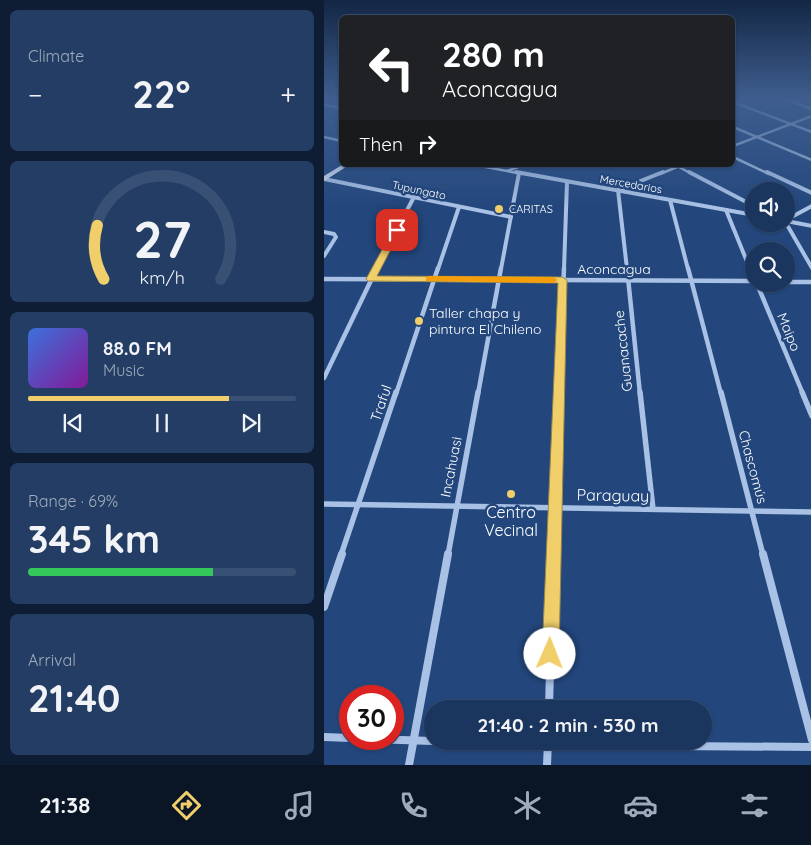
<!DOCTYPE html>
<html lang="en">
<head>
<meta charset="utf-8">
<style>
  :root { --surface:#1a355e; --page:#233d64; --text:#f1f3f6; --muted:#9fabbc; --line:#385073; --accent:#f0cf6b }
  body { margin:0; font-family:Quicksand,sans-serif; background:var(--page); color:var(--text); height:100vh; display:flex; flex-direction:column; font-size:19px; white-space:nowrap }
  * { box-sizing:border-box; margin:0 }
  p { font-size:16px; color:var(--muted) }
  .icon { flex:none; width:28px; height:28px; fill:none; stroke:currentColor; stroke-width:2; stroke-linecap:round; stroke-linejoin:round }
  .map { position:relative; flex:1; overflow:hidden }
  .drawer { display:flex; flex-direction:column; gap:10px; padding:10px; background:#0e1d34; width:324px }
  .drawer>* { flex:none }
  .top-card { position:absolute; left:15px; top:15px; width:396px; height:152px; border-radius:8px; box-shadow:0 1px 4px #0004,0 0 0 1px var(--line); background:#202124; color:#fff; overflow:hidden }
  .tools { position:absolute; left:421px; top:182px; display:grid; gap:10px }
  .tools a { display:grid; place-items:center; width:50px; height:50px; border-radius:50%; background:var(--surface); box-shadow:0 1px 4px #0004,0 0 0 1px var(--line); font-size:25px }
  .speed { position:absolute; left:15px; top:685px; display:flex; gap:10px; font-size:25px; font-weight:700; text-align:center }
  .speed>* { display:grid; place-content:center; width:65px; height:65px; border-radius:50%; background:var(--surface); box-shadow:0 1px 4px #0004,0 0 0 1px var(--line); line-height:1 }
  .speed .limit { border:8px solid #d22; background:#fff; color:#111 }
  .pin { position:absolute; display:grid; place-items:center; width:42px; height:42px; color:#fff; margin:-21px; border-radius:10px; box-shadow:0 2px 8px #0006 }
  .me { position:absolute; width:55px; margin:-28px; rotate:1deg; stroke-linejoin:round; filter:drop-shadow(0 0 4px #0008) }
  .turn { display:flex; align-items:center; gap:18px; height:105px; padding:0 20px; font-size:22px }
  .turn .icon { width:65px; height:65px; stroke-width:2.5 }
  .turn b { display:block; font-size:35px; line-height:42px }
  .then { display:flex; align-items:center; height:48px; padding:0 20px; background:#0003; gap:10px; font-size:19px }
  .big { font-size:38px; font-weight:700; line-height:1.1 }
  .drawer .tile { flex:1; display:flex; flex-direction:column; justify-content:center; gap:8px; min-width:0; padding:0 18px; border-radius:8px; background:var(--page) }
  .drawer .dial { align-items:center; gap:0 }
  .dial svg { height:130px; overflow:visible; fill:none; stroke:var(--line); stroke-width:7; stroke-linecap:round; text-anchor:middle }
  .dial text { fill:var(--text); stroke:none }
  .song { display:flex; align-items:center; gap:15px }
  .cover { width:60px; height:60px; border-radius:8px; background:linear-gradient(135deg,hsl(220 70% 55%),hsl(290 70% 35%)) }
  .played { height:5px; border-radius:2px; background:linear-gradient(90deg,var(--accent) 75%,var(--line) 75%) }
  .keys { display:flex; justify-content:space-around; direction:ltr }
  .heat { display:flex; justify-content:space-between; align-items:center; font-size:28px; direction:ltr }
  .charge { height:8px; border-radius:4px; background:linear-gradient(90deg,#34c759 69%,var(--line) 0) }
  .trip { position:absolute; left:100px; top:700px; width:288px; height:50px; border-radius:25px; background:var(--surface); box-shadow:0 1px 4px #0004,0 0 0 1px var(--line); font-weight:700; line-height:50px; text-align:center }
  .dock { display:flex; height:80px; justify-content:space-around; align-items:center; background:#0a1526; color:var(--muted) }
  .dock .icon { width:35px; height:35px }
  .dock .current { color:var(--accent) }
  .dock b { font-size:22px; color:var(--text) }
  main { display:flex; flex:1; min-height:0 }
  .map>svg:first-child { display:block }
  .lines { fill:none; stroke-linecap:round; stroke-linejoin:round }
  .street-far4 { stroke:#a8c1e5; stroke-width:2.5 }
  .street-far3 { stroke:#a8c1e5; stroke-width:4 }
  .street-far2 { stroke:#a8c1e5; stroke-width:4.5 }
  .street-far1 { stroke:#a8c1e5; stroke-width:5.5 }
  .street { stroke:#a8c1e5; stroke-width:8 }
  .secondary { fill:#d1dff5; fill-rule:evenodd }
  .route { fill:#f0cf6b; stroke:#9c8746 }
  .slow { fill:#f59e0b }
  .poi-dot { fill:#f0cf6b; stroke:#23477d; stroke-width:2 }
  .labels { text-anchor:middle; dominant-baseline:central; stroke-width:5; stroke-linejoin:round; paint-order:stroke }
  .far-street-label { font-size:11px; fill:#fff; stroke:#23477d }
  .far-poi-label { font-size:11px; fill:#fff; stroke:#23477d; text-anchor:start }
  .street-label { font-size:14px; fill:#fff; stroke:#23477d }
  .poi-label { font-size:14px; fill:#fff; stroke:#23477d; text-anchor:start }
  .near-street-label { font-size:16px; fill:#fff; stroke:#23477d }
  .near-poi-label { font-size:16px; fill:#fff; stroke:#23477d }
</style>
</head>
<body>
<main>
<section class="drawer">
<div class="tile"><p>Climate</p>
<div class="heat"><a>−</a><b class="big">22°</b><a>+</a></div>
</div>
<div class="tile dial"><svg viewBox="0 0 100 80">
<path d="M14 69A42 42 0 1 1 86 69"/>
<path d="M14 69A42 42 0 0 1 10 36" stroke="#f0cf6b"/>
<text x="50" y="56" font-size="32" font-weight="700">27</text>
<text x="50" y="72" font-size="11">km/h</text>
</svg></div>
<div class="tile">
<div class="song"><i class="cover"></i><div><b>88.0 FM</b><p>Music</p></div></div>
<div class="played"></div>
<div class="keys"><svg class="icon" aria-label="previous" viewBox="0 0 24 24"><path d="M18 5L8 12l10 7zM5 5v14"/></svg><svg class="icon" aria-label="pause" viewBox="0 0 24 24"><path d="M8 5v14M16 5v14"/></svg><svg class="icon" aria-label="next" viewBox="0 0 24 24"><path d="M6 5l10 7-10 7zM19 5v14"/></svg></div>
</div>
<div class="tile"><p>Range · 69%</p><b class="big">345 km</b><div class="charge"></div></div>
<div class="tile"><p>Arrival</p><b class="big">21:40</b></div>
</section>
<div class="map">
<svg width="488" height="765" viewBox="0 0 488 765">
  <rect width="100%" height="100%" fill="#23477d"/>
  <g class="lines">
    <g class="street-far4">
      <polyline points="461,99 488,109"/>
      <polyline points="0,102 6,99"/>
      <polyline points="409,102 488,132"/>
      <polyline points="0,105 18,108"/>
      <polyline points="409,127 488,160"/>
      <polyline points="0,137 18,141"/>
      <polyline points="409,146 488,116"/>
      <polyline points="409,157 445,174"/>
      <polyline points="151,165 199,174"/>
      <polyline points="353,166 368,174"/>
      <polyline points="183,171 200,165"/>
      <polyline points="336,174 358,165"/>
    </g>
    <g class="street-far3">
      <polyline points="192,172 430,215"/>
      <polyline points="365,172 430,206"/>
      <polyline points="443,172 488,193"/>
      <polyline points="0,179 187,217"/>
      <polyline points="346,200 364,269"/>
      <polyline points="402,210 426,269"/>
      <polyline points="462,220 488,206"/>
      <polyline points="462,221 488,226"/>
      <polyline points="462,223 488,268"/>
      <polyline points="0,232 10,234 12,237 0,256"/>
      <polyline points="52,269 90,197"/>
      <polyline points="114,269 135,207"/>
      <polyline points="177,269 195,173"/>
      <polyline points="240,269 243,182"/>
      <polyline points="303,269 294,190 339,172"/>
    </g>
    <g class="street-far2">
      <polyline points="303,268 316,394"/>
      <polyline points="364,268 397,394"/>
      <polyline points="426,268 430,278"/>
      <polyline points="0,279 430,281"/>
      <polyline points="462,282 488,282"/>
      <polyline points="433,284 479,394"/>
      <polyline points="0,378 53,268"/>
      <polyline points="72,394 114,268"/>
      <polyline points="154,394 177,268"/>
      <polyline points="235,394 240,268"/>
    </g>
    <g class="street-far1">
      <polyline points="316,392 329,509"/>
      <polyline points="397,392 439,555"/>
      <polyline points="478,392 488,416"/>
      <polyline points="0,504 488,512"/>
      <polyline points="17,555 72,392"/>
      <polyline points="124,555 154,392"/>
      <polyline points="229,555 235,392"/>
    </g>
    <g class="street">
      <polyline points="439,554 488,740"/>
      <polyline points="0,607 18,554"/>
      <polyline points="225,709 229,554"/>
      <polyline points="0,737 26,738"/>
      <polyline points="45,739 109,741"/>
      <polyline points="123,741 224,745 488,747"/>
      <polyline points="85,765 124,554"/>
      <polyline points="223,765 224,741"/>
    </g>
    <polygon class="secondary" points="18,165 25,165 0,181 0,176"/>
  </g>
  <linearGradient id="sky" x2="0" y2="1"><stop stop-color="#132745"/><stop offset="0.48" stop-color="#3f5e8f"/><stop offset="1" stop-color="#3f5e8f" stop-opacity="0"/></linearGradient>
  <rect width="488" height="207" fill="url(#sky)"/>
  <polygon class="route" points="70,228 77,230 53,276 238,277 243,280 235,654 232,660 226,663 220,660 218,654 234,283 44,281 42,279"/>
  <polygon class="slow" points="105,276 229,277 234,280 229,283 102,281 102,277"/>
  <g class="poi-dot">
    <circle cx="175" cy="209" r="5"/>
    <circle cx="95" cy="321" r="5"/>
    <circle cx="187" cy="494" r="5"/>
  </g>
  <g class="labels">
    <g class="far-street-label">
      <text transform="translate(307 184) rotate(10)">Mercedarios</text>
      <text transform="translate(95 190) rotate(12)">Tupungato</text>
    </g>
    <g class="far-poi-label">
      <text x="185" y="209">CARITAS</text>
    </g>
    <g class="street-label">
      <text x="290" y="269">Aconcagua</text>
      <text transform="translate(465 332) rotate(68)">Maipo</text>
      <text transform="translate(299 351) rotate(-96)">Guanacache</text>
      <text transform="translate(57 403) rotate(-71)">Traful</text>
      <text transform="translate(127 467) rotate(-79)">Incahuasi</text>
      <text transform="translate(429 467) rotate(75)">Chascomús</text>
    </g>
    <g class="poi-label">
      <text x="105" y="313">Taller chapa y<tspan x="105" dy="16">pintura El Chileno</tspan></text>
    </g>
    <g class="near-street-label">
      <text transform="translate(289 495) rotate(1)">Paraguay</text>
    </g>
    <g class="near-poi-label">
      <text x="187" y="512">Centro<tspan x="187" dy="18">Vecinal</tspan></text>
    </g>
  </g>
</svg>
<div class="tools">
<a><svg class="icon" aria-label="sound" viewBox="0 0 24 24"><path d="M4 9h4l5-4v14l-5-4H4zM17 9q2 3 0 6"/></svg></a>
<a><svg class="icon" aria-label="search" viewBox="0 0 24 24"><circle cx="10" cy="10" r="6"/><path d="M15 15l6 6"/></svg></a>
</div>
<div class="speed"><div class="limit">30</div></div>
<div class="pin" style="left:73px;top:230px;background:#d93025"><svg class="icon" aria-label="arrive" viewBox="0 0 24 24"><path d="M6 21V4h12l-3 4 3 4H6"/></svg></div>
<svg class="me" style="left:226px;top:654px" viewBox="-20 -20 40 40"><circle r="19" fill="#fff"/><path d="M0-13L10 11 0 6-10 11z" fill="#f0cf6b"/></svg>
<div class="trip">21:40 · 2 min · 530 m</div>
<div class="top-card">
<div class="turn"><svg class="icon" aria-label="left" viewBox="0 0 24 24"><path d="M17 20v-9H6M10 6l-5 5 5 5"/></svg><div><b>280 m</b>Aconcagua</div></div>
<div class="then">Then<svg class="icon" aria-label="right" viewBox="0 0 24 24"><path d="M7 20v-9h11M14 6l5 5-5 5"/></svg></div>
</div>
</div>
</main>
<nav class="dock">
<b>21:38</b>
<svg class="icon current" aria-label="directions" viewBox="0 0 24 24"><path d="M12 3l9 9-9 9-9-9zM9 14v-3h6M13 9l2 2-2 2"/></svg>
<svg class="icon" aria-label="music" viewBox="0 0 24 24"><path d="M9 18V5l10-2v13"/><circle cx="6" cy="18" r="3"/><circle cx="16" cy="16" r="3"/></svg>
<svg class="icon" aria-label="phone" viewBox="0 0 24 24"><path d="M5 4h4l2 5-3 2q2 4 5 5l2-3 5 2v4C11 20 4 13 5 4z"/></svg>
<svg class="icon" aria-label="climate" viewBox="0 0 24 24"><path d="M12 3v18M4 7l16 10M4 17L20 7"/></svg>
<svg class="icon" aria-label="car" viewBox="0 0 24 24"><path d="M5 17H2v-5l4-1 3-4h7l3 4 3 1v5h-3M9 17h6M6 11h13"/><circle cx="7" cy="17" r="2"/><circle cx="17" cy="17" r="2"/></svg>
<svg class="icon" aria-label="filters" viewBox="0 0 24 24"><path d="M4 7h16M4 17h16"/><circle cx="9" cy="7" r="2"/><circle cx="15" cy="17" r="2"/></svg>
</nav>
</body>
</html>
